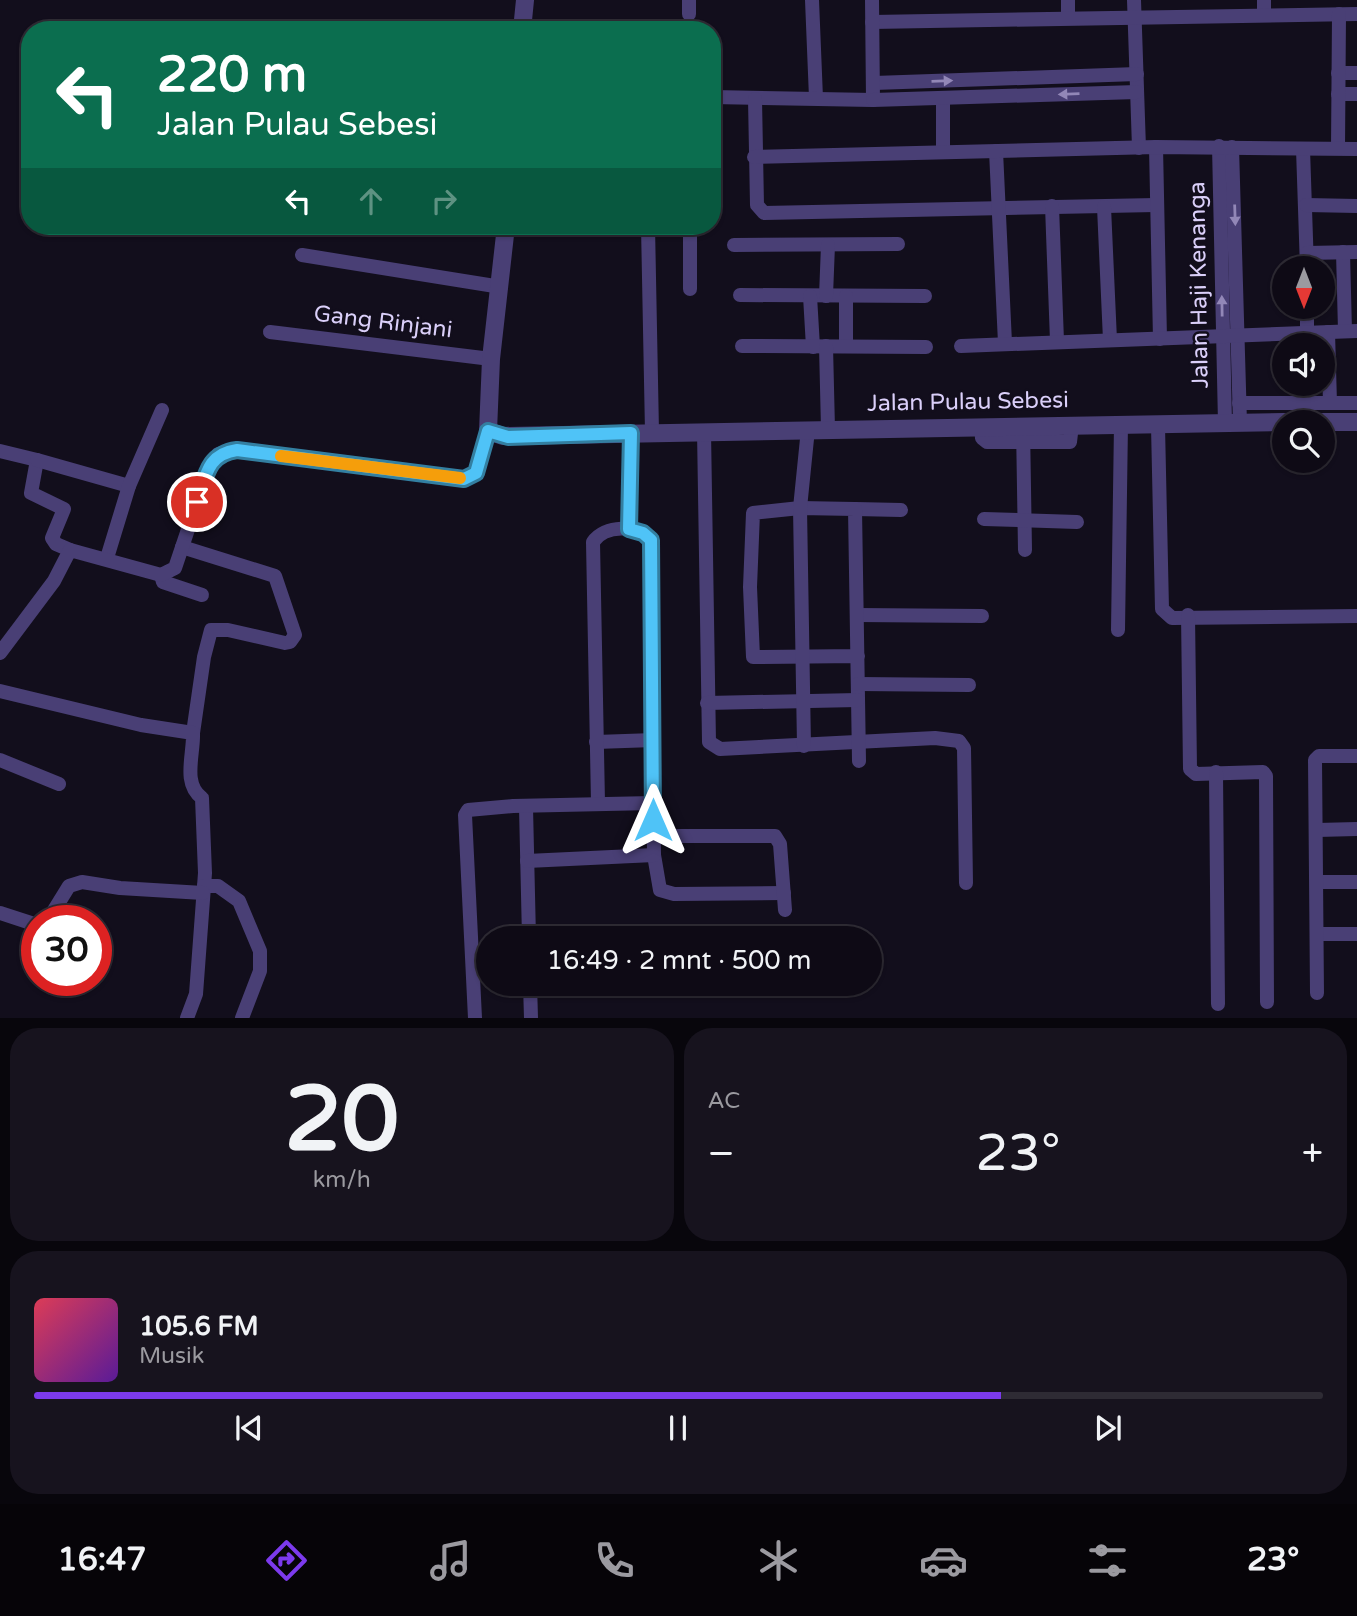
<!DOCTYPE html>
<html lang="id">
<head>
<meta charset="utf-8">
<style>
  :root { --surface:#0e0a15; --page:#17131e; --text:#f1f3f6; --muted:#9b9aa0; --line:#2e2b34; --accent:#7c3aed }
  body { margin:0; font-family:"Varela Round",sans-serif; background:var(--page); color:var(--text); height:100vh; display:flex; flex-direction:column; font-size:26px; white-space:nowrap }
  * { box-sizing:border-box; margin:0 }
  p { font-size:23px; color:var(--muted) }
  .icon { flex:none; width:38px; height:38px; fill:none; stroke:currentColor; stroke-width:2; stroke-linecap:round; stroke-linejoin:round }
  .map { position:relative; height:1018px; overflow:hidden }
  .side { display:flex; flex-direction:column; gap:10px; padding:10px; background:#08060c; flex:1 }
  .side>* { flex:none }
  .guide { position:absolute; left:21px; top:21px; width:700px; height:214px; border-radius:28px; box-shadow:0 2px 5px #0004,0 0 0 2px var(--line); background:#0b6e4f; color:#fff; overflow:hidden }
  .needle { width:46px; rotate:180deg }
  .fabs { position:absolute; left:1272px; top:256px; display:grid; gap:14px }
  .fabs a { display:grid; place-items:center; width:63px; height:63px; border-radius:50%; background:var(--surface); box-shadow:0 2px 5px #0004,0 0 0 2px var(--line); font-size:35px }
  .speed { position:absolute; left:21px; top:905px; display:flex; gap:14px; font-size:35px; font-weight:700; text-align:center }
  .speed>* { display:grid; place-content:center; width:91px; height:91px; border-radius:50%; background:var(--surface); box-shadow:0 2px 5px #0004,0 0 0 2px var(--line); line-height:1 }
  .speed .limit { border:10px solid #d22; background:#fff; color:#111 }
  .pin { position:absolute; display:grid; place-items:center; width:60px; height:60px; color:#fff; margin:-30px; border:4px solid #fff; border-radius:50%; box-shadow:0 2px 7px #0007 }
  .me { position:absolute; width:77px; margin:-38px; rotate:0deg; stroke-linejoin:round; filter:drop-shadow(0 0 5px #0008) }
  .turn { display:flex; align-items:center; gap:24px; height:147px; padding:0 21px; font-size:32px }
  .turn .icon { width:91px; height:91px; stroke-width:2.5 }
  .turn b { display:block; font-size:49px; line-height:60px }
  .lanes { display:flex; align-items:center; height:66px; padding:0 21px; background:#0003; justify-content:center; gap:35px; direction:ltr }
  .lanes .off { opacity:.35 }
  .big { font-size:52px; font-weight:600; line-height:1.1 }
  .side .widget { flex:1; display:flex; flex-direction:column; justify-content:center; gap:10px; min-width:0; padding:0 24px; border-radius:28px; background:var(--page) }
  .side .dial { align-items:center; gap:0 }
  .dial b { font-size:91px; line-height:1 }
  .song { display:flex; align-items:center; gap:21px }
  .cover { width:84px; height:84px; border-radius:10px; background:linear-gradient(135deg,hsl(350 70% 55%),hsl(270 70% 35%)) }
  .played { height:7px; border-radius:4px; background:linear-gradient(90deg,var(--accent) 75%,var(--line) 75%) }
  .keys { display:flex; justify-content:space-around; direction:ltr }
  .heat { display:flex; justify-content:space-between; align-items:center; font-size:38px; direction:ltr }
  .side .tiles { flex:1; display:grid; gap:10px; grid-template-columns:1fr 1fr }
  .widget:last-child { grid-column:span 2 }
  .trip { position:absolute; left:476px; top:926px; width:406px; height:70px; border-radius:35px; background:var(--surface); box-shadow:0 2px 5px #0004,0 0 0 2px var(--line); font-weight:600; line-height:70px; text-align:center }
  .menu { display:flex; height:112px; justify-content:space-around; align-items:center; background:#060408; color:var(--muted) }
  .menu .icon { width:49px; height:49px }
  .menu .selected { color:var(--accent) }
  .menu b { font-size:32px; color:var(--text) }
  .map>svg:first-child { display:block }
  .lines { fill:none; stroke-linecap:round; stroke-linejoin:round }
  .minor { stroke:#493f75; stroke-width:14 }
  .tertiary { stroke:#493f75; stroke-width:18 }
  .oneway { fill:#9287b7 }
  .route-casing { stroke:#337fa1; stroke-width:18 }
  .route { stroke:#4fc3f7; stroke-width:12 }
  .slow { stroke:#f59e0b; stroke-width:12 }
  .labels { text-anchor:middle; dominant-baseline:central; stroke-width:5; stroke-linejoin:round; paint-order:stroke }
  .street-label { font-size:23px; fill:#dacff9; stroke:#120e1c }
</style>
</head>
<body>
<div class="map">
<svg width="1357" height="1018" viewBox="0 0 1357 1018">
  <rect width="100%" height="100%" fill="#120e1c"/>
  <g class="lines">
    <g class="minor">
      <polyline points="689,0 689,14"/>
      <polyline points="812,0 816,98"/>
      <polyline points="1134,0 1139,148"/>
      <polyline points="1264,0 1264,15"/>
      <polyline points="1068,18 1068,0"/>
      <polyline points="872,22 1357,14"/>
      <polyline points="1338,73 1357,73"/>
      <polyline points="874,83 1137,74"/>
      <polyline points="1338,94 1357,94"/>
      <polyline points="712,97 873,100 872,0"/>
      <polyline points="943,98 943,152"/>
      <polyline points="755,99 757,205 764,213 1156,205"/>
      <polyline points="873,100 1137,92"/>
      <polyline points="1219,146 1225,423"/>
      <polyline points="1156,147 1160,339"/>
      <polyline points="1232,147 1240,423"/>
      <polyline points="1338,148 1339,14"/>
      <polyline points="1303,149 1307,268"/>
      <polyline points="996,151 1005,343"/>
      <polyline points="754,157 1156,147 1357,149"/>
      <polyline points="1306,205 1357,206"/>
      <polyline points="1052,206 1057,341"/>
      <polyline points="1104,207 1110,340"/>
      <polyline points="648,226 652,432"/>
      <polyline points="734,245 898,244"/>
      <polyline points="1343,252 1345,331"/>
      <polyline points="1307,253 1357,252"/>
      <polyline points="302,255 501,287"/>
      <polyline points="690,289 690,226"/>
      <polyline points="740,295 925,296"/>
      <polyline points="810,296 813,347"/>
      <polyline points="826,296 828,245"/>
      <polyline points="846,296 846,346"/>
      <polyline points="270,332 491,359"/>
      <polyline points="1307,332 1307,306"/>
      <polyline points="1328,332 1330,403"/>
      <polyline points="742,346 926,347"/>
      <polyline points="826,346 828,429"/>
      <polyline points="961,346 1357,331"/>
      <polyline points="1239,403 1357,403"/>
      <polyline points="1023,426 1025,550"/>
      <polyline points="1158,426 1162,609 1172,618 1357,616"/>
      <polyline points="981,427 982,438 987,442 1070,442 1072,425"/>
      <polyline points="704,431 709,742 720,749 935,738 959,741 964,748 966,883"/>
      <polyline points="0,451 37,460 31,493 64,509 52,538 56,544 70,550"/>
      <polyline points="37,460 129,486"/>
      <polyline points="855,509 901,510"/>
      <polyline points="984,519 1077,522"/>
      <polyline points="629,529 631,433"/>
      <polyline points="182,547 275,576 295,635 290,642 285,643 228,630 211,630 204,657 193,733"/>
      <polyline points="107,558 129,486 162,410"/>
      <polyline points="161,575 163,582 202,595"/>
      <polyline points="857,615 982,616"/>
      <polyline points="1188,615 1190,769 1196,774 1263,772 1266,776 1267,1002"/>
      <polyline points="1118,630 1121,424"/>
      <polyline points="0,653 54,581 70,550 161,575 175,568 205,479 218,454 237,450 464,479 476,473 488,431"/>
      <polyline points="858,656 753,657 750,587 753,513 800,508 855,509 859,761"/>
      <polyline points="858,684 969,685"/>
      <path d="M0,691L141,725L193,733C194,754 182,784 202,798L205,873L196,994L187,1018"/>
      <polyline points="707,703 858,700"/>
      <polyline points="596,742 654,740"/>
      <polyline points="804,746 800,508 808,429"/>
      <polyline points="0,760 59,784"/>
      <polyline points="1216,772 1218,1004"/>
      <path d="M598,803L593,542C604,525 638,524 651,540L654,855L660,890L674,894L784,893"/>
      <polyline points="526,807 529,938"/>
      <polyline points="1317,830 1357,829"/>
      <polyline points="654,836 775,836 780,844 785,910"/>
      <polyline points="527,861 654,855"/>
      <polyline points="1317,882 1357,882"/>
      <polyline points="204,886 218,886 239,901 260,951 260,971 242,1018"/>
      <polyline points="0,913 37,925"/>
      <polyline points="48,920 69,886 82,882 120,888 203,893"/>
      <polyline points="1317,934 1357,934"/>
      <polyline points="530,984 531,1018"/>
      <polyline points="1317,993 1315,760 1319,756 1357,756"/>
      <polyline points="475,1018 465,815 468,810 513,806 653,803"/>
    </g>
    <g class="tertiary">
      <polyline points="522,30 525,0"/>
      <polyline points="506,226 491,359 488,431 503,436 1284,422"/>
      <polyline points="1323,422 1357,422"/>
    </g>
  </g>
  <defs><path id="oneway-solid" d="M-6-.8H1V-3.2L6.5 0L1 3.2V.8H-6Z" transform="scale(1.75)"/></defs>
  <g class="oneway">
    <use href="#oneway-solid" transform="translate(942 81) rotate(-2)"/>
    <use href="#oneway-solid" transform="translate(1069 94) rotate(178)"/>
    <use href="#oneway-solid" transform="translate(1235 215) rotate(88)"/>
    <use href="#oneway-solid" transform="translate(1222 306) rotate(-91)"/>
  </g>
  <g class="lines">
    <g class="route-casing">
      <path id="route" d="M197,502C206,476 207,454 237,450L464,479L476,473L488,431L508,437L631,433L629,529L643,533L651,540L653,820"/>
    </g>
    <use href="#route" class="route"/>
    <polyline class="slow" points="281,456 460,478"/>
  </g>
  <g class="labels">
    <g class="street-label">
      <text transform="translate(1199 285) rotate(-91)">Jalan Haji Kenanga</text>
      <text transform="translate(383 322) rotate(7)">Gang Rinjani</text>
      <text transform="translate(968 402) rotate(-1)">Jalan Pulau Sebesi</text>
    </g>
  </g>
</svg>
<div class="fabs">
<a><svg class="needle" viewBox="-14 -14 28 28"><path d="M0-13l5 13h-10z" fill="#e53935"/><path d="M0 13l5-13h-10z" fill="#9b9aa0"/></svg></a>
<a><svg class="icon" aria-label="sound" viewBox="0 0 24 24"><path d="M4 9h4l5-4v14l-5-4H4zM17 9q2 3 0 6"/></svg></a>
<a><svg class="icon" aria-label="search" viewBox="0 0 24 24"><circle cx="10" cy="10" r="6"/><path d="M15 15l6 6"/></svg></a>
</div>
<div class="speed"><div class="limit">30</div></div>
<div class="pin" style="left:197px;top:502px;background:#d93025"><svg class="icon" aria-label="arrive" viewBox="0 0 24 24"><path d="M6 21V4h12l-3 4 3 4H6"/></svg></div>
<svg class="me" style="left:653px;top:820px" viewBox="-20 -20 40 40"><path d="M0-17L14 15 0 8-14 15z" fill="#4fc3f7" stroke="#fff" stroke-width="4"/></svg>
<div class="trip">16:49 · 2 mnt · 500 m</div>
<div class="guide">
<div class="turn"><svg class="icon" aria-label="left" viewBox="0 0 24 24"><path d="M17 20v-9H6M10 6l-5 5 5 5"/></svg><div><b>220 m</b>Jalan Pulau Sebesi</div></div>
<div class="lanes"><svg class="icon" aria-label="left" viewBox="0 0 24 24"><path d="M17 20v-9H6M10 6l-5 5 5 5"/></svg><svg class="icon off" aria-label="ahead" viewBox="0 0 24 24"><path d="M12 20V5M6 11l6-6 6 6"/></svg><svg class="icon off" aria-label="right" viewBox="0 0 24 24"><path d="M7 20v-9h11M14 6l5 5-5 5"/></svg></div>
</div>
</div>
<section class="side">
<div class="tiles">
<div class="widget dial"><b>20</b><p>km/h</p></div>
<div class="widget"><p>AC</p>
<div class="heat"><a>−</a><b class="big">23°</b><a>+</a></div>
</div>
<div class="widget">
<div class="song"><i class="cover"></i><div><b>105.6 FM</b><p>Musik</p></div></div>
<div class="played"></div>
<div class="keys"><svg class="icon" aria-label="previous" viewBox="0 0 24 24"><path d="M18 5L8 12l10 7zM5 5v14"/></svg><svg class="icon" aria-label="pause" viewBox="0 0 24 24"><path d="M8 5v14M16 5v14"/></svg><svg class="icon" aria-label="next" viewBox="0 0 24 24"><path d="M6 5l10 7-10 7zM19 5v14"/></svg></div>
</div>
</div>
</section>
<nav class="menu">
<b>16:47</b>
<svg class="icon selected" aria-label="directions" viewBox="0 0 24 24"><path d="M12 3l9 9-9 9-9-9zM9 14v-3h6M13 9l2 2-2 2"/></svg>
<svg class="icon" aria-label="music" viewBox="0 0 24 24"><path d="M9 18V5l10-2v13"/><circle cx="6" cy="18" r="3"/><circle cx="16" cy="16" r="3"/></svg>
<svg class="icon" aria-label="phone" viewBox="0 0 24 24"><path d="M5 4h4l2 5-3 2q2 4 5 5l2-3 5 2v4C11 20 4 13 5 4z"/></svg>
<svg class="icon" aria-label="climate" viewBox="0 0 24 24"><path d="M12 3v18M4 7l16 10M4 17L20 7"/></svg>
<svg class="icon" aria-label="car" viewBox="0 0 24 24"><path d="M5 17H2v-5l4-1 3-4h7l3 4 3 1v5h-3M9 17h6M6 11h13"/><circle cx="7" cy="17" r="2"/><circle cx="17" cy="17" r="2"/></svg>
<svg class="icon" aria-label="filters" viewBox="0 0 24 24"><path d="M4 7h16M4 17h16"/><circle cx="9" cy="7" r="2"/><circle cx="15" cy="17" r="2"/></svg>
<b>23°</b>
</nav>
</body>
</html>
